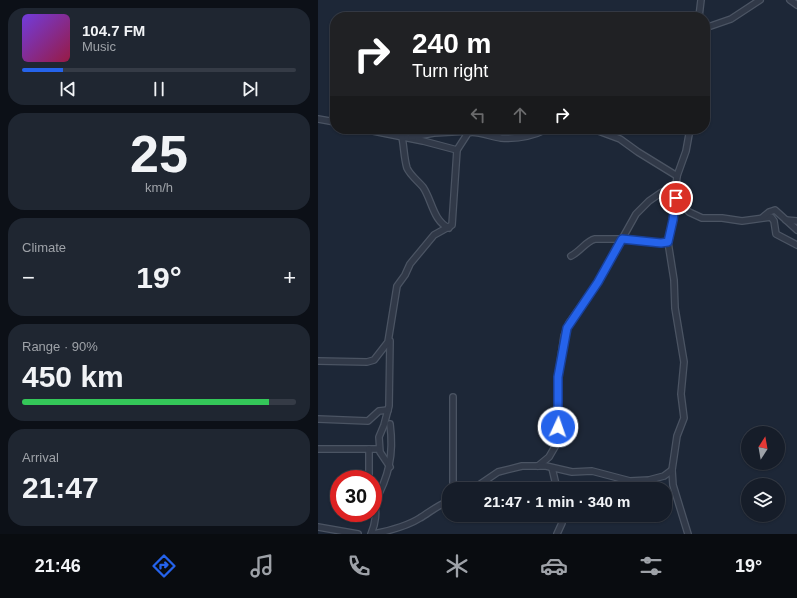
<!DOCTYPE html>
<html lang="en">
<head>
<meta charset="utf-8">
<style>
  :root { --surface:#161d29; --page:#1f2631; --text:#f1f3f6; --muted:#9ea2a8; --line:#353b46; --accent:#2563eb }
  body { margin:0; font-family:Arial,sans-serif; background:var(--page); color:var(--text); height:100vh; display:flex; flex-direction:column; font-size:15px; white-space:nowrap }
  * { box-sizing:border-box; margin:0 }
  p { font-size:13px; color:var(--muted) }
  .icon { flex:none; width:22px; height:22px; fill:none; stroke:currentColor; stroke-width:2; stroke-linecap:round; stroke-linejoin:round }
  .map { position:relative; flex:1; overflow:hidden }
  .details { display:flex; flex-direction:column; gap:8px; padding:8px; background:#0c1017; width:318px }
  .details>* { flex:none }
  .top-card { position:absolute; left:12px; top:12px; width:380px; height:122px; border-radius:16px; box-shadow:0 1px 3px #0004,0 0 0 1px var(--line); background:#202124; color:#fff; overflow:hidden }
  .needle { width:26px; rotate:11deg }
  .tools { position:absolute; left:423px; top:426px; display:grid; gap:8px }
  .tools a { display:grid; place-items:center; width:44px; height:44px; border-radius:50%; background:var(--surface); box-shadow:0 1px 3px #0004,0 0 0 1px var(--line); font-size:20px }
  .speed { position:absolute; left:12px; top:470px; display:flex; gap:8px; font-size:20px; font-weight:700; text-align:center }
  .speed>* { display:grid; place-content:center; width:52px; height:52px; border-radius:50%; background:var(--surface); box-shadow:0 1px 3px #0004,0 0 0 1px var(--line); line-height:1 }
  .speed .limit { border:6px solid #d22; background:#fff; color:#111 }
  .pin { position:absolute; display:grid; place-items:center; width:34px; height:34px; color:#fff; margin:-17px; border:2px solid #fff; border-radius:50%; box-shadow:0 1px 4px #0007 }
  .me { position:absolute; width:44px; margin:-22px; rotate:3deg; stroke-linejoin:round; filter:drop-shadow(0 0 3px #0008) }
  .turn { display:flex; align-items:center; gap:14px; height:84px; padding:0 16px; font-size:18px }
  .turn .icon { width:52px; height:52px; stroke-width:2.5 }
  .turn b { display:block; font-size:28px; line-height:34px }
  .lanes { display:flex; align-items:center; height:38px; padding:0 16px; background:#0003; justify-content:center; gap:20px; direction:ltr }
  .lanes .off { opacity:.35 }
  .big { font-size:30px; font-weight:800; line-height:1.1 }
  .details .widget { flex:1; display:flex; flex-direction:column; justify-content:center; gap:6px; min-width:0; padding:0 14px; border-radius:16px; background:var(--page) }
  .details .dial { align-items:center; gap:0 }
  .dial b { font-size:52px; line-height:1 }
  .song { display:flex; align-items:center; gap:12px }
  .cover { width:48px; height:48px; border-radius:6px; background:linear-gradient(135deg,hsl(260 70% 55%),hsl(340 70% 35%)) }
  .played { height:4px; border-radius:2px; background:linear-gradient(90deg,var(--accent) 15%,var(--line) 15%) }
  .keys { display:flex; justify-content:space-around; direction:ltr }
  .heat { display:flex; justify-content:space-between; align-items:center; font-size:22px; direction:ltr }
  .charge { height:6px; border-radius:3px; background:linear-gradient(90deg,#34c759 90%,var(--line) 0) }
  .trip { position:absolute; left:124px; top:482px; width:230px; height:40px; border-radius:16px; background:var(--surface); box-shadow:0 1px 3px #0004,0 0 0 1px var(--line); font-weight:800; line-height:40px; text-align:center }
  .tabs { display:flex; height:64px; justify-content:space-around; align-items:center; background:#090c10; color:var(--muted) }
  .tabs .icon { width:28px; height:28px }
  .tabs .active { color:var(--accent) }
  .tabs b { font-size:18px; color:var(--text) }
  main { display:flex; flex:1; min-height:0 }
  .map>svg:first-child { display:block }
  .lines { fill:none; stroke-linecap:round; stroke-linejoin:round }
  .minor-casing { stroke:#4b5463; stroke-width:8 }
  .minor { stroke:#313948; stroke-width:5.5 }
  .route-casing { stroke:#184099; stroke-width:10 }
  .route { stroke:#2563eb; stroke-width:7 }
</style>
</head>
<body>
<main>
<section class="details">
<div class="widget">
<div class="song"><i class="cover"></i><div><b>104.7 FM</b><p>Music</p></div></div>
<div class="played"></div>
<div class="keys"><svg class="icon" aria-label="previous" viewBox="0 0 24 24"><path d="M18 5L8 12l10 7zM5 5v14"/></svg><svg class="icon" aria-label="pause" viewBox="0 0 24 24"><path d="M8 5v14M16 5v14"/></svg><svg class="icon" aria-label="next" viewBox="0 0 24 24"><path d="M6 5l10 7-10 7zM19 5v14"/></svg></div>
</div>
<div class="widget dial"><b>25</b><p>km/h</p></div>
<div class="widget"><p>Climate</p>
<div class="heat"><a>−</a><b class="big">19°</b><a>+</a></div>
</div>
<div class="widget"><p>Range · 90%</p><b class="big">450 km</b><div class="charge"></div></div>
<div class="widget"><p>Arrival</p><b class="big">21:47</b></div>
</section>
<div class="map">
<svg width="479" height="534" viewBox="0 0 479 534">
  <rect width="100%" height="100%" fill="#1d2737"/>
  <g class="lines">
    <g class="minor-casing">
      <g id="minor">
        <polyline points="472,0 479,5"/>
        <polyline points="381,17 383,0"/>
        <polyline points="387,28 413,19 442,0"/>
        <polyline points="0,119 17,122"/>
        <polyline points="45,129 105,141 139,150"/>
        <polyline points="275,129 302,139 320,152 359,176"/>
        <path d="M84,137C86,147 86,158 89,168C92,175 100,181 105,187C114,200 115,221 131,228"/>
        <polyline points="93,137 116,133 152,131"/>
        <polyline points="358,198 371,212 384,218 404,218 424,221 453,217 456,221 458,234 479,245"/>
        <polyline points="445,217 451,212 457,210 479,230"/>
        <polyline points="468,220 479,221"/>
        <path d="M253,256C263,251 268,241 277,239H310L343,243L350,242"/>
        <polyline points="72,341 71,406 66,425 61,437 62,452 72,467"/>
        <path d="M0,361L49,362L56,360L70,342L79,286L87,275L92,264L116,235L134,225L139,150L150,133C157,130 174,137 183,138C198,139 215,136 229,129"/>
        <polyline points="135,397 135,489"/>
        <polyline points="0,419 50,421 61,411 70,410"/>
        <polyline points="0,449 61,449"/>
        <polyline points="51,449 51,479"/>
        <polyline points="220,466 231,457 238,445 240,414 240,377 246,336 251,323 280,282 318,214 331,201 344,192 359,185"/>
        <polyline points="234,468 239,489"/>
        <polyline points="354,470 355,485 370,534"/>
        <polyline points="155,489 180,472 204,466 228,466 254,472 274,471 312,481 331,480 346,476 354,470 359,436 366,418 363,394 366,362 357,308 356,280 350,242 355,220 359,176 368,151 372,129"/>
        <path d="M56,503C71,477 76,454 72,424"/>
        <polyline points="0,527 40,534"/>
        <path d="M53,534C57,525 60,510 55,502"/>
        <path d="M55,534C70,531 88,527 102,518C112,512 120,505 131,501"/>
        <polyline points="239,534 244,523 244,515"/>
      </g>
    </g>
    <use href="#minor" class="minor"/>
  </g>
  <g class="lines">
    <g class="route-casing">
      <polyline id="route" points="240,427 240,377 249,328 280,282 304,239 343,243 350,242 355,220 358,198"/>
    </g>
    <use href="#route" class="route"/>
  </g>
</svg>
<div class="tools">
<a><svg class="needle" viewBox="-14 -14 28 28"><path d="M0-13l5 13h-10z" fill="#e53935"/><path d="M0 13l5-13h-10z" fill="#9ea2a8"/></svg></a>
<a><svg class="icon" aria-label="layers" viewBox="0 0 24 24"><path d="M12 4l9 5-9 5-9-5zM3 14l9 5 9-5"/></svg></a>
</div>
<div class="speed"><div class="limit">30</div></div>
<div class="pin" style="left:358px;top:198px;background:#d93025"><svg class="icon" aria-label="arrive" viewBox="0 0 24 24"><path d="M6 21V4h12l-3 4 3 4H6"/></svg></div>
<svg class="me" style="left:240px;top:427px" viewBox="-20 -20 40 40"><circle r="17" fill="#2563eb" stroke="#fff" stroke-width="3"/><path d="M0-11L8 9 0 5-8 9z" fill="#fff"/></svg>
<div class="trip">21:47 · 1 min · 340 m</div>
<div class="top-card">
<div class="turn"><svg class="icon" aria-label="right" viewBox="0 0 24 24"><path d="M7 20v-9h11M14 6l5 5-5 5"/></svg><div><b>240 m</b>Turn right</div></div>
<div class="lanes"><svg class="icon off" aria-label="left" viewBox="0 0 24 24"><path d="M17 20v-9H6M10 6l-5 5 5 5"/></svg><svg class="icon off" aria-label="ahead" viewBox="0 0 24 24"><path d="M12 20V5M6 11l6-6 6 6"/></svg><svg class="icon" aria-label="right" viewBox="0 0 24 24"><path d="M7 20v-9h11M14 6l5 5-5 5"/></svg></div>
</div>
</div>
</main>
<nav class="tabs">
<b>21:46</b>
<svg class="icon active" aria-label="directions" viewBox="0 0 24 24"><path d="M12 3l9 9-9 9-9-9zM9 14v-3h6M13 9l2 2-2 2"/></svg>
<svg class="icon" aria-label="music" viewBox="0 0 24 24"><path d="M9 18V5l10-2v13"/><circle cx="6" cy="18" r="3"/><circle cx="16" cy="16" r="3"/></svg>
<svg class="icon" aria-label="phone" viewBox="0 0 24 24"><path d="M5 4h4l2 5-3 2q2 4 5 5l2-3 5 2v4C11 20 4 13 5 4z"/></svg>
<svg class="icon" aria-label="climate" viewBox="0 0 24 24"><path d="M12 3v18M4 7l16 10M4 17L20 7"/></svg>
<svg class="icon" aria-label="car" viewBox="0 0 24 24"><path d="M5 17H2v-5l4-1 3-4h7l3 4 3 1v5h-3M9 17h6M6 11h13"/><circle cx="7" cy="17" r="2"/><circle cx="17" cy="17" r="2"/></svg>
<svg class="icon" aria-label="filters" viewBox="0 0 24 24"><path d="M4 7h16M4 17h16"/><circle cx="9" cy="7" r="2"/><circle cx="15" cy="17" r="2"/></svg>
<b>19°</b>
</nav>
</body>
</html>
